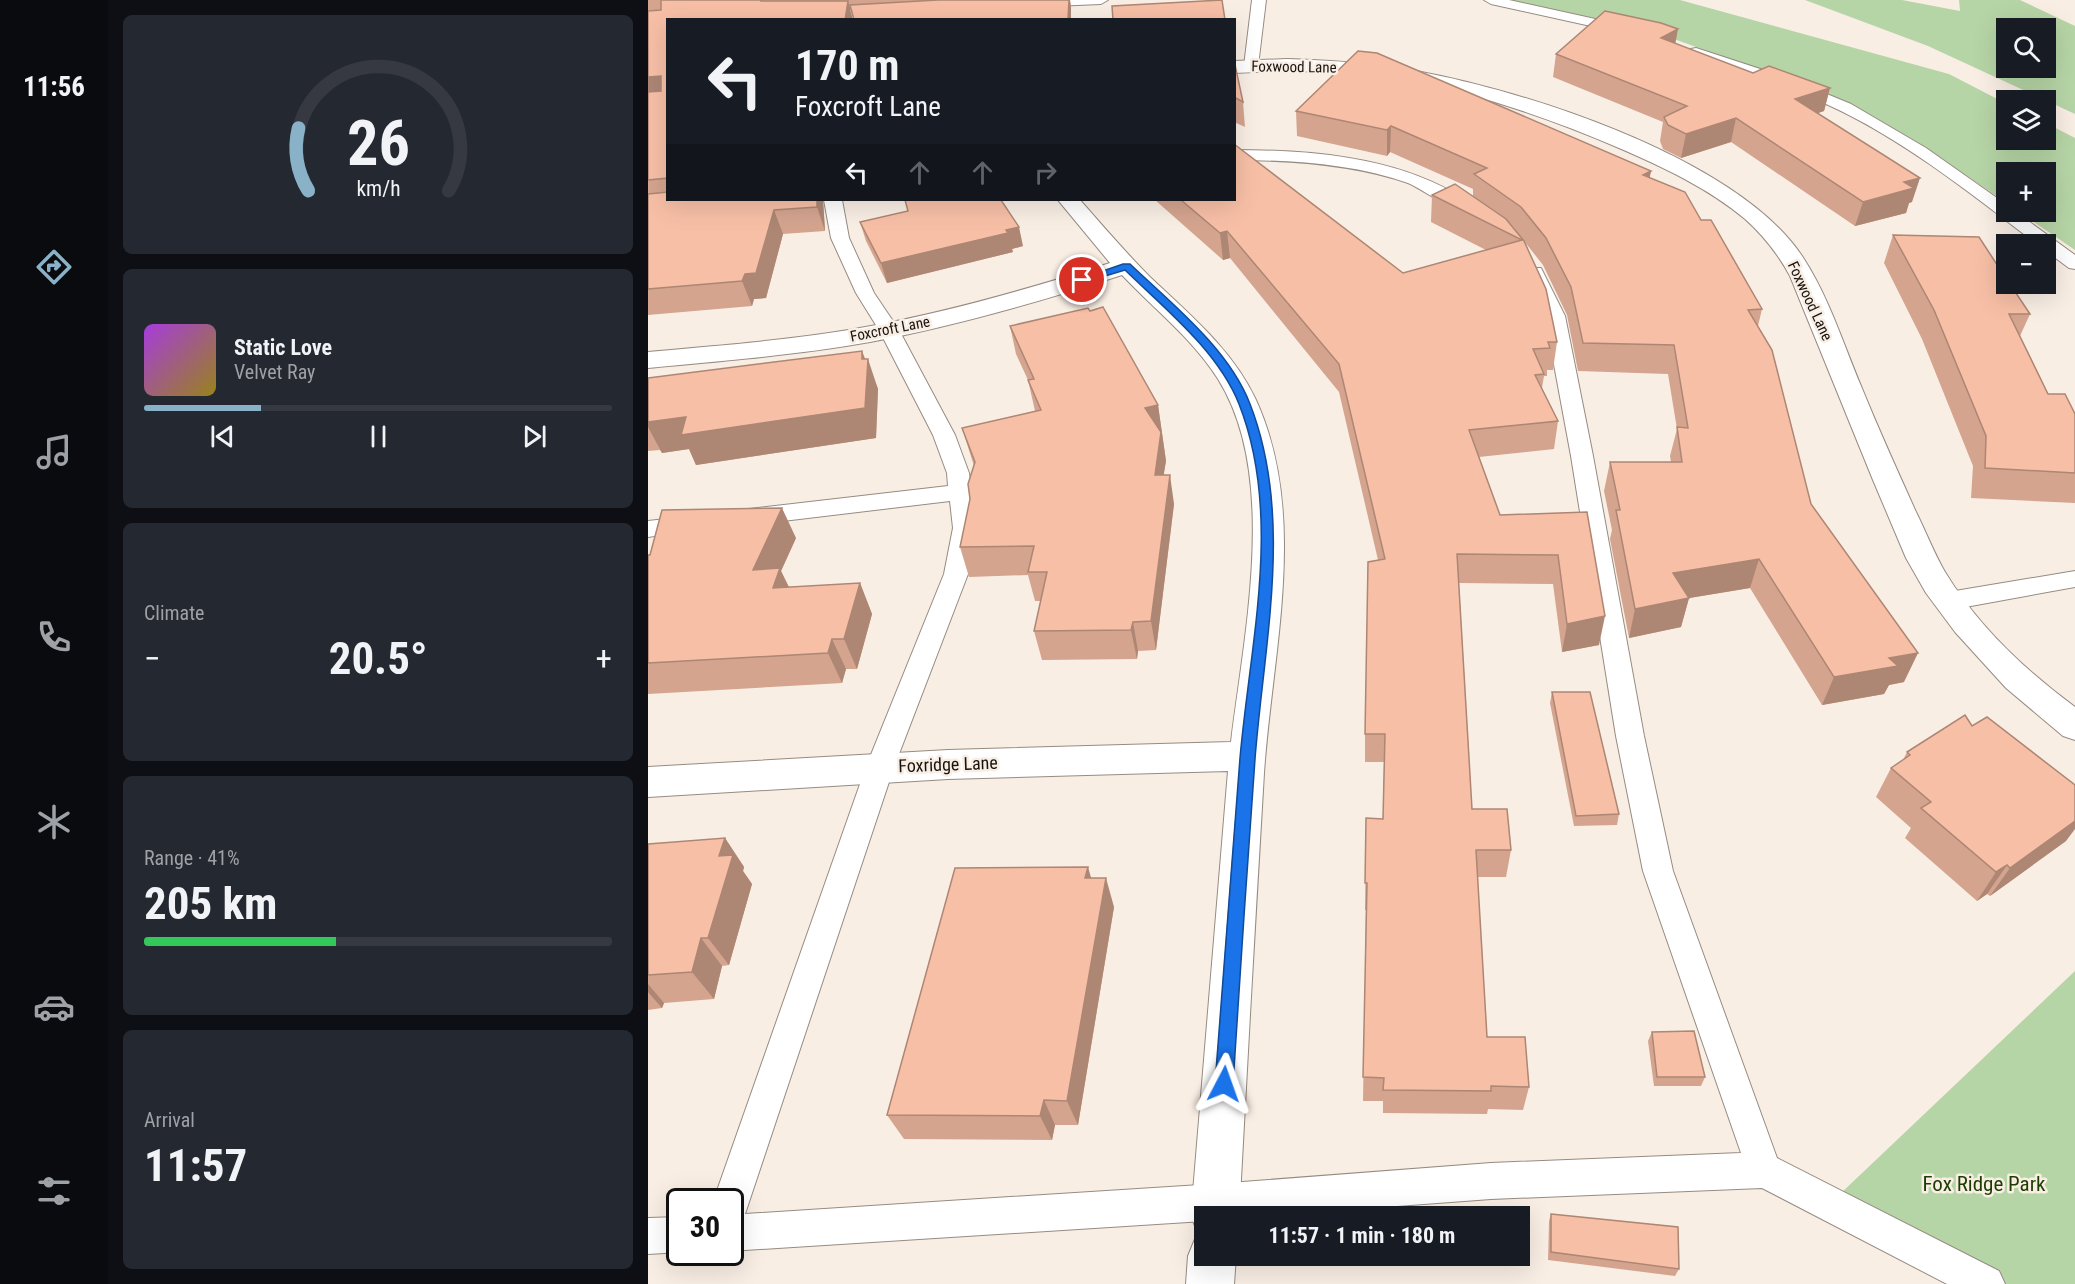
<!DOCTYPE html>
<html lang="en">
<head>
<meta charset="utf-8">
<style>
  :root { --surface:#171b24; --page:#242831; --text:#f1f3f6; --muted:#9ea1a6; --line:#363941; --accent:#89b2c9 }
  body { margin:0; font-family:"Roboto Condensed",sans-serif; background:var(--page); color:var(--text); height:100vh; display:flex; flex-direction:column; font-size:22px; white-space:nowrap }
  * { box-sizing:border-box; margin:0 }
  p { font-size:20px; color:var(--muted) }
  .icon { flex:none; width:33px; height:33px; fill:none; stroke:currentColor; stroke-width:2; stroke-linecap:round; stroke-linejoin:round }
  .map { position:relative; flex:1; overflow:hidden }
  .panel { display:flex; flex-direction:column; gap:15px; padding:15px; background:#0d0f14; width:540px }
  .panel>* { flex:none }
  .hud { position:absolute; left:18px; top:18px; width:570px; height:183px; border-radius:0px; box-shadow:0 6px 24px #0002; background:#171b24; color:var(--text); overflow:hidden }
  .tools { position:absolute; left:1348px; top:18px; display:grid; gap:12px }
  .tools a { display:grid; place-items:center; width:60px; height:60px; border-radius:0px; background:var(--surface); box-shadow:0 6px 24px #0002; font-size:30px }
  .speed { position:absolute; left:18px; top:1188px; display:flex; gap:12px; font-size:30px; font-weight:700; text-align:center }
  .speed>* { display:grid; place-content:center; width:78px; height:78px; border-radius:50%; background:var(--surface); box-shadow:0 6px 24px #0002; line-height:1 }
  .speed .limit { border:3px solid #111; border-radius:9px; background:#fff; color:#111 }
  .pin { position:absolute; display:grid; place-items:center; width:51px; height:51px; color:#fff; margin:-26px; border:3px solid #fff; border-radius:50%; box-shadow:0 2px 6px #0007 }
  .me { position:absolute; width:66px; margin:-33px; rotate:4deg; stroke-linejoin:round; filter:drop-shadow(0 0 4px #0008) }
  .turn { display:flex; align-items:center; gap:21px; height:126px; padding:0 30px; font-size:27px }
  .turn .icon { width:78px; height:78px; stroke-width:2.5 }
  .turn b { display:block; font-size:42px; line-height:51px }
  .lanes { display:flex; align-items:center; height:57px; padding:0 30px; background:#0003; justify-content:center; gap:30px; direction:ltr }
  .lanes .off { opacity:.35 }
  .big { font-size:45px; font-weight:700; line-height:1.1 }
  .panel .widget { flex:1; display:flex; flex-direction:column; justify-content:center; gap:9px; min-width:0; padding:0 21px; border-radius:9px; background:var(--page) }
  .panel .dial { align-items:center; gap:0 }
  .dial svg { height:156px; overflow:visible; fill:none; stroke:var(--line); stroke-width:7; stroke-linecap:round; text-anchor:middle }
  .dial text { fill:var(--text); stroke:none }
  .song { display:flex; align-items:center; gap:18px }
  .cover { width:72px; height:72px; border-radius:9px; background:linear-gradient(135deg,hsl(280 70% 55%),hsl(50 70% 35%)) }
  .played { height:6px; border-radius:3px; background:linear-gradient(90deg,var(--accent) 25%,var(--line) 25%) }
  .keys { display:flex; justify-content:space-around; direction:ltr }
  .heat { display:flex; justify-content:space-between; align-items:center; font-size:33px; direction:ltr }
  .charge { height:9px; border-radius:4px; background:linear-gradient(90deg,#34c759 41%,var(--line) 0) }
  .trip { position:absolute; left:546px; top:1206px; width:336px; height:60px; border-radius:0px; background:var(--surface); box-shadow:0 6px 24px #0002; font-weight:700; line-height:60px; text-align:center }
  main { display:flex; flex:1; min-height:0 }
  .tabs { display:flex; flex-direction:column; width:108px; justify-content:space-around; align-items:center; background:#090b0e; color:var(--muted) }
  .tabs .icon { width:42px; height:42px }
  .tabs .on { color:var(--accent) }
  .tabs b { font-size:27px; color:var(--text) }
  .map>svg:first-child { display:block }
  .green { fill:#b6d5a6; fill-rule:evenodd }
  .lines { fill:none; stroke-linecap:round; stroke-linejoin:round }
  .service-casing { stroke:#968b82; stroke-width:2 }
  .minor-casing { stroke:#968b82; stroke-width:2 }
  .service { fill:#fff; fill-rule:evenodd }
  .minor { fill:#fff; fill-rule:evenodd }
  .wall { fill:#d4a48f }
  .shaded-wall { fill:#ad8674 }
  .building { fill:#f7bfa6; stroke:#ad8674; stroke-width:1.5 }
  .route { fill:#1a73e8; stroke:#114b97; stroke-width:1.5 }
  .labels { text-anchor:middle; dominant-baseline:central; stroke-width:5; stroke-linejoin:round; paint-order:stroke }
  .far-street-label { font-size:15px; fill:#171310; stroke:#f9eee4 }
  .street-label { font-size:18px; fill:#171310; stroke:#f9eee4 }
  .near-park-label { font-size:21px; fill:#1b3e00; stroke:#f9eee4 }
</style>
</head>
<body>
<main>
<nav class="tabs">
<b>11:56</b>
<svg class="icon on" aria-label="directions" viewBox="0 0 24 24"><path d="M12 3l9 9-9 9-9-9zM9 14v-3h6M13 9l2 2-2 2"/></svg>
<svg class="icon" aria-label="music" viewBox="0 0 24 24"><path d="M9 18V5l10-2v13"/><circle cx="6" cy="18" r="3"/><circle cx="16" cy="16" r="3"/></svg>
<svg class="icon" aria-label="phone" viewBox="0 0 24 24"><path d="M5 4h4l2 5-3 2q2 4 5 5l2-3 5 2v4C11 20 4 13 5 4z"/></svg>
<svg class="icon" aria-label="climate" viewBox="0 0 24 24"><path d="M12 3v18M4 7l16 10M4 17L20 7"/></svg>
<svg class="icon" aria-label="car" viewBox="0 0 24 24"><path d="M5 17H2v-5l4-1 3-4h7l3 4 3 1v5h-3M9 17h6M6 11h13"/><circle cx="7" cy="17" r="2"/><circle cx="17" cy="17" r="2"/></svg>
<svg class="icon" aria-label="filters" viewBox="0 0 24 24"><path d="M4 7h16M4 17h16"/><circle cx="9" cy="7" r="2"/><circle cx="15" cy="17" r="2"/></svg>
</nav>
<section class="panel">
<div class="widget dial"><svg viewBox="0 0 100 80">
<path d="M14 69A42 42 0 1 1 86 69"/>
<path d="M14 69A42 42 0 0 1 9 37" stroke="#89b2c9"/>
<text x="50" y="56" font-size="32" font-weight="700">26</text>
<text x="50" y="72" font-size="11">km/h</text>
</svg></div>
<div class="widget">
<div class="song"><i class="cover"></i><div><b>Static Love</b><p>Velvet Ray</p></div></div>
<div class="played"></div>
<div class="keys"><svg class="icon" aria-label="previous" viewBox="0 0 24 24"><path d="M18 5L8 12l10 7zM5 5v14"/></svg><svg class="icon" aria-label="pause" viewBox="0 0 24 24"><path d="M8 5v14M16 5v14"/></svg><svg class="icon" aria-label="next" viewBox="0 0 24 24"><path d="M6 5l10 7-10 7zM19 5v14"/></svg></div>
</div>
<div class="widget"><p>Climate</p>
<div class="heat"><a>−</a><b class="big">20.5°</b><a>+</a></div>
</div>
<div class="widget"><p>Range · 41%</p><b class="big">205 km</b><div class="charge"></div></div>
<div class="widget"><p>Arrival</p><b class="big">11:57</b></div>
</section>
<div class="map">
<svg width="1427" height="1284" viewBox="0 0 1427 1284">
  <rect width="100%" height="100%" fill="#f9eee4"/>
  <g class="green">
    <polygon points="854,0 1032,0 1301,74 1359,104 1359,140 1398,140 1398,123 1427,138 1427,250 1371,212 1398,212 1398,172 1359,172 1359,203 1270,143 1169,91 1015,35"/>
    <path d="M1157,0H1254L1312,11L1311,0H1372L1427,26V114L1280,46ZM1359,28H1398V68H1359Z"/>
    <polygon points="1427,971 1427,1284 1337,1284 1172,1213"/>
  </g>
  <g class="lines">
    <g class="service-casing">
      <g id="service">
        <polygon points="387,0 460,0 453,4 382,7 380,4"/>
        <polygon points="604,0 618,0 610,66 603,70 596,66"/>
        <polygon points="836,0 861,0 979,26 986,30 979,34 843,4"/>
        <path d="M1048,48L1140,78L1203,104L1278,148L1359,205V212H1368L1427,255V269L1421,268L1398,251V244H1389C1327,197 1264,146 1193,111C1145,88 1093,72 1043,55L1041,52L1043,49Z"/>
        <path d="M586,150C659,150 742,156 806,193C814,198 824,202 829,209L826,213C810,217 777,190 760,183C706,164 644,160 586,160Z"/>
        <polygon points="176,200 194,200 201,238 226,293 251,330 307,435 321,473 329,528 320,574 246,767 97,1214 568,1184 843,1163 1093,1153 995,871 968,736 923,456 897,316 877,272 879,268 893,268 917,316 945,456 996,736 1025,871 1129,1158 1351,1271 1357,1284 1299,1284 1114,1188 843,1199 615,1216 556,1216 556,1221 82,1251 82,1202 65,1202 218,767 296,574 305,528 302,501 101,525 93,522 89,517 93,512 101,509 300,486 299,473 285,435 231,330 208,293 183,238"/>
        <polygon points="44,516 52,519 56,524 52,529 0,537 0,521"/>
        <polygon points="1427,571 1427,587 1301,610 1292,607 1289,601 1292,595 1301,592"/>
        <polygon points="32,1217 32,1252 34,1252 0,1254 0,1218"/>
      </g>
    </g>
    <g class="minor-casing">
      <g id="minor">
        <path d="M639,59C674,60 709,62 744,67C861,84 1091,156 1156,259C1181,298 1195,343 1213,386C1230,428 1249,470 1268,512C1278,532 1286,553 1297,572C1329,625 1378,671 1427,707V740L1415,736L1358,688L1307,632L1278,593L1258,558L1225,480L1142,276C1130,254 1116,236 1097,219C1060,188 1015,167 971,148C899,117 823,91 745,78C692,70 640,70 586,73V61Z"/>
        <path d="M410,200H432C455,226 477,252 502,277C541,314 585,350 608,400C661,516 624,653 616,773C607,921 599,1068 591,1216H556V1256H588L586,1284H538L540,1256L547,1239L556,1235L550,1233L543,1216L580,771L300,779L0,797V767L300,750L583,742C596,634 631,476 570,379C545,339 506,309 474,275C391,302 307,326 222,342C149,355 74,361 0,368V352C74,345 149,340 223,326C304,311 384,288 462,263Z"/>
      </g>
    </g>
    <use href="#service" class="service"/>
    <use href="#minor" class="minor"/>
  </g>
  <g class="wall">
    <polygon points="0,0 422,0 423,8 203,10 20,20 20,200 175,200 177,231 135,234 118,298 106,299 104,306 0,315"/>
    <polygon points="1027,44 1105,73 1182,88 1176,111 1170,113 1264,202 1261,203 1258,213 1207,226 1083,142 1033,158 1015,149 1012,141 1015,122 905,77 908,54"/>
    <polygon points="710,51 1003,171 1001,178 1053,220 1114,309 1110,326 1163,504 1256,682 1241,685 1236,694 1174,705 1102,588 1041,598 1033,627 981,638 962,539 964,530 956,491 962,462 1023,462 1022,456 1029,429 1020,374 930,371 919,315 895,265 876,241 909,342 905,370 899,370 899,376 896,376 894,388 910,421 906,449 831,457 852,515 939,512 951,645 914,652 905,584 811,583 824,809 863,850 858,877 829,877 839,1037 881,1087 875,1110 840,1109 839,1114 735,1113 735,1101 715,1101 718,910 717,910 718,818 735,819 736,762 717,762 717,734 730,560 691,392 582,258 575,260 507,200 586,200 755,273 838,250 783,222 784,195 825,196 825,189 742,152 739,156 649,136 648,111"/>
    <polygon points="586,60 595,102 597,127 586,122"/>
    <polygon points="260,211 375,246 364,249 365,252 239,283 218,241 212,222"/>
    <polygon points="1245,235 1382,314 1372,336 1400,394 1427,414 1427,503 1323,498 1325,466 1274,339 1236,263"/>
    <polygon points="362,326 510,405 518,461 515,475 526,504 508,650 490,651 489,659 394,660 386,631 393,601 387,601 380,575 321,577 312,547 322,499 326,466 314,428 387,411 380,380 368,354"/>
    <polygon points="217,359 230,389 228,438 48,465 41,449 14,453 12,450 0,451 0,378"/>
    <polygon points="148,538 133,571 141,587 212,583 224,614 209,669 198,669 194,683 0,694 0,555"/>
    <polygon points="904,692 971,814 969,825 926,826 902,703"/>
    <polygon points="1324,726 1418,841 1342,896 1339,894 1329,901 1257,838 1263,828 1228,797 1243,768 1255,760 1259,752"/>
    <polygon points="77,838 96,867 95,871 104,884 81,965 74,966 66,999 16,1003 14,1008 0,1010 0,844"/>
    <polygon points="443,878 466,907 430,1125 407,1125 404,1140 256,1139 239,1115"/>
    <polygon points="1004,1032 1057,1077 1053,1086 1006,1086 1000,1041"/>
    <polygon points="903,1214 1031,1269 1027,1276 900,1260 901,1221"/>
  </g>
  <g class="shaded-wall">
    <polygon points="421,0 422,0 423,8 423,20 420,20"/>
    <polygon points="200,1 205,20 197,20"/>
    <polygon points="1030,29 1026,51 1013,38"/>
    <polygon points="13,76 20,93 0,100 0,77"/>
    <polygon points="1182,88 1176,111 1141,123 1147,99"/>
    <polygon points="1088,118 1083,142 1033,158 1038,134"/>
    <polygon points="743,126 742,152 739,156 739,130"/>
    <polygon points="1003,171 998,197 995,175"/>
    <polygon points="1272,178 1264,202 1261,203 1258,213 1207,226 1215,202 1256,182"/>
    <polygon points="169,200 177,200 175,200 177,231 169,207"/>
    <polygon points="126,210 135,234 118,298 106,299 104,306 94,281 97,274"/>
    <polygon points="371,227 375,246 364,249 365,252 239,283 233,263"/>
    <polygon points="579,231 582,258 575,260 572,233"/>
    <polygon points="214,351 220,366 220,359 230,389 228,438 48,465 41,449 14,453 0,427 0,422 214,359"/>
    <polygon points="510,405 518,461 511,504 497,408"/>
    <polygon points="522,475 526,504 508,650 503,621"/>
    <polygon points="134,508 148,538 133,571 146,598 140,618 105,570"/>
    <polygon points="1111,559 1102,588 1017,602 1025,573"/>
    <polygon points="212,583 224,614 209,669 196,639"/>
    <polygon points="1041,598 1033,627 981,638 987,609"/>
    <polygon points="957,616 951,645 914,652 919,624"/>
    <polygon points="485,622 490,651 489,659 483,630"/>
    <polygon points="184,639 198,669 194,683 180,653"/>
    <polygon points="1270,653 1256,682 1241,685 1236,694 1174,705 1186,677 1241,658"/>
    <polygon points="1427,821 1427,829 1418,841 1342,896 1362,868"/>
    <polygon points="77,838 96,867 95,871 104,884 81,965 60,938 71,856"/>
    <polygon points="1359,865 1339,894 1329,901 1348,872"/>
    <polygon points="440,867 448,895 437,878"/>
    <polygon points="458,878 466,907 430,1125 419,1101"/>
    <polygon points="53,938 74,966 66,999 44,972"/>
    <polygon points="0,984 16,1003 14,1008 0,992"/>
    <polygon points="396,1100 407,1125 404,1140 392,1116"/>
  </g>
  <g class="building">
    <polygon points="13,0 113,0 113,1 200,1 197,20 20,20 20,178 0,180 0,92 13,91 13,76 0,77 0,11 13,10"/>
    <polygon points="290,0 421,0 420,20 206,20 202,5"/>
    <polygon points="574,0 577,20 465,20 464,6"/>
    <polygon points="957,11 1013,23 1030,29 1013,38 1105,73 1121,66 1182,88 1147,99 1272,178 1256,182 1266,188 1215,202 1088,118 1038,134 1020,125 1016,117 1039,106 908,54"/>
    <polygon points="710,51 729,53 1003,171 995,175 1037,192 1053,220 1063,220 1114,309 1100,310 1124,350 1163,504 1270,653 1241,658 1250,666 1186,677 1111,559 1025,573 1041,598 987,609 968,510 972,510 962,462 1034,462 1029,427 1040,428 1026,345 935,343 923,287 898,238 873,207 826,174 839,168 743,126 739,130 648,111"/>
    <polygon points="586,60 595,102 586,97"/>
    <polygon points="586,144 755,273 874,240 784,195 807,184 858,219 876,241 898,289 909,342 900,342 902,348 885,349 896,374 887,375 910,421 821,430 852,515 939,512 957,616 919,624 910,555 809,554 824,809 859,809 863,850 828,850 839,1037 877,1037 881,1087 843,1086 843,1091 735,1090 736,1078 715,1077 719,883 717,883 718,818 735,819 737,734 717,734 720,562 737,559 691,364 579,231 572,233 533,200 586,200"/>
    <polygon points="20,192 20,200 169,200 169,207 126,210 108,273 97,274 94,281 0,289 0,194"/>
    <polygon points="257,200 353,200 371,227 358,230 360,233 233,263 212,222 260,211"/>
    <polygon points="1245,235 1331,237 1359,280 1359,284 1362,284 1382,314 1361,314 1400,394 1417,394 1427,414 1427,473 1337,468 1338,436 1286,310"/>
    <polygon points="455,307 510,405 497,408 513,432 507,475 522,475 503,621 485,622 483,630 386,631 399,572 380,572 386,546 312,547 322,499 320,484 327,462 314,428 393,410 380,380 386,379 362,326 440,308 442,311"/>
    <polygon points="214,351 214,359 220,359 217,408 33,435 38,417 0,422 0,378"/>
    <polygon points="134,508 105,570 132,568 125,588 212,583 196,639 184,639 180,653 0,663 0,555 2,555 14,510"/>
    <polygon points="904,692 942,692 971,814 928,816"/>
    <polygon points="1317,715 1324,726 1339,717 1427,785 1427,821 1362,868 1359,865 1348,872 1273,808 1283,802 1243,768 1262,755 1259,752"/>
    <polygon points="77,838 71,856 85,855 60,938 53,938 44,972 0,975 0,844"/>
    <polygon points="440,867 437,878 458,878 419,1101 396,1100 392,1116 239,1115 307,868"/>
    <polygon points="1046,1031 1057,1077 1009,1077 1004,1032"/>
    <polygon points="903,1214 1030,1227 1031,1269 903,1252"/>
  </g>
  <path class="route" d="M475,264H482C524,304 581,349 602,404C646,517 616,642 607,759C599,867 592,976 585,1084L583,1090L576,1093L570,1090L567,1084C575,976 583,867 592,758C602,643 635,516 591,404C570,351 516,308 477,270L434,283L429,280Z"/>
  <g class="labels">
    <g class="far-street-label">
      <text transform="translate(646 67) rotate(1)">Foxwood Lane</text>
      <text transform="translate(1162 301) rotate(65)">Foxwood Lane</text>
      <text transform="translate(242 329) rotate(-11)">Foxcroft Lane</text>
    </g>
    <g class="street-label">
      <text transform="translate(300 764) rotate(-2)">Foxridge Lane</text>
    </g>
    <g class="near-park-label">
      <text x="1336" y="1184">Fox Ridge Park</text>
    </g>
  </g>
</svg>
<div class="tools">
<a><svg class="icon" aria-label="search" viewBox="0 0 24 24"><circle cx="10" cy="10" r="6"/><path d="M15 15l6 6"/></svg></a>
<a><svg class="icon" aria-label="layers" viewBox="0 0 24 24"><path d="M12 4l9 5-9 5-9-5zM3 14l9 5 9-5"/></svg></a>
<a>+</a>
<a>−</a>
</div>
<div class="speed"><div class="limit">30</div></div>
<div class="pin" style="left:434px;top:280px;background:#d93025"><svg class="icon" aria-label="arrive" viewBox="0 0 24 24"><path d="M6 21V4h12l-3 4 3 4H6"/></svg></div>
<svg class="me" style="left:576px;top:1084px" viewBox="-20 -20 40 40"><path d="M0-17L14 15 0 8-14 15z" fill="#1a73e8" stroke="#fff" stroke-width="4"/></svg>
<div class="trip">11:57 · 1 min · 180 m</div>
<div class="hud">
<div class="turn"><svg class="icon" aria-label="left" viewBox="0 0 24 24"><path d="M17 20v-9H6M10 6l-5 5 5 5"/></svg><div><b>170 m</b>Foxcroft Lane</div></div>
<div class="lanes"><svg class="icon" aria-label="left" viewBox="0 0 24 24"><path d="M17 20v-9H6M10 6l-5 5 5 5"/></svg><svg class="icon off" aria-label="ahead" viewBox="0 0 24 24"><path d="M12 20V5M6 11l6-6 6 6"/></svg><svg class="icon off" aria-label="ahead" viewBox="0 0 24 24"><path d="M12 20V5M6 11l6-6 6 6"/></svg><svg class="icon off" aria-label="right" viewBox="0 0 24 24"><path d="M7 20v-9h11M14 6l5 5-5 5"/></svg></div>
</div>
</div>
</main>
</body>
</html>
